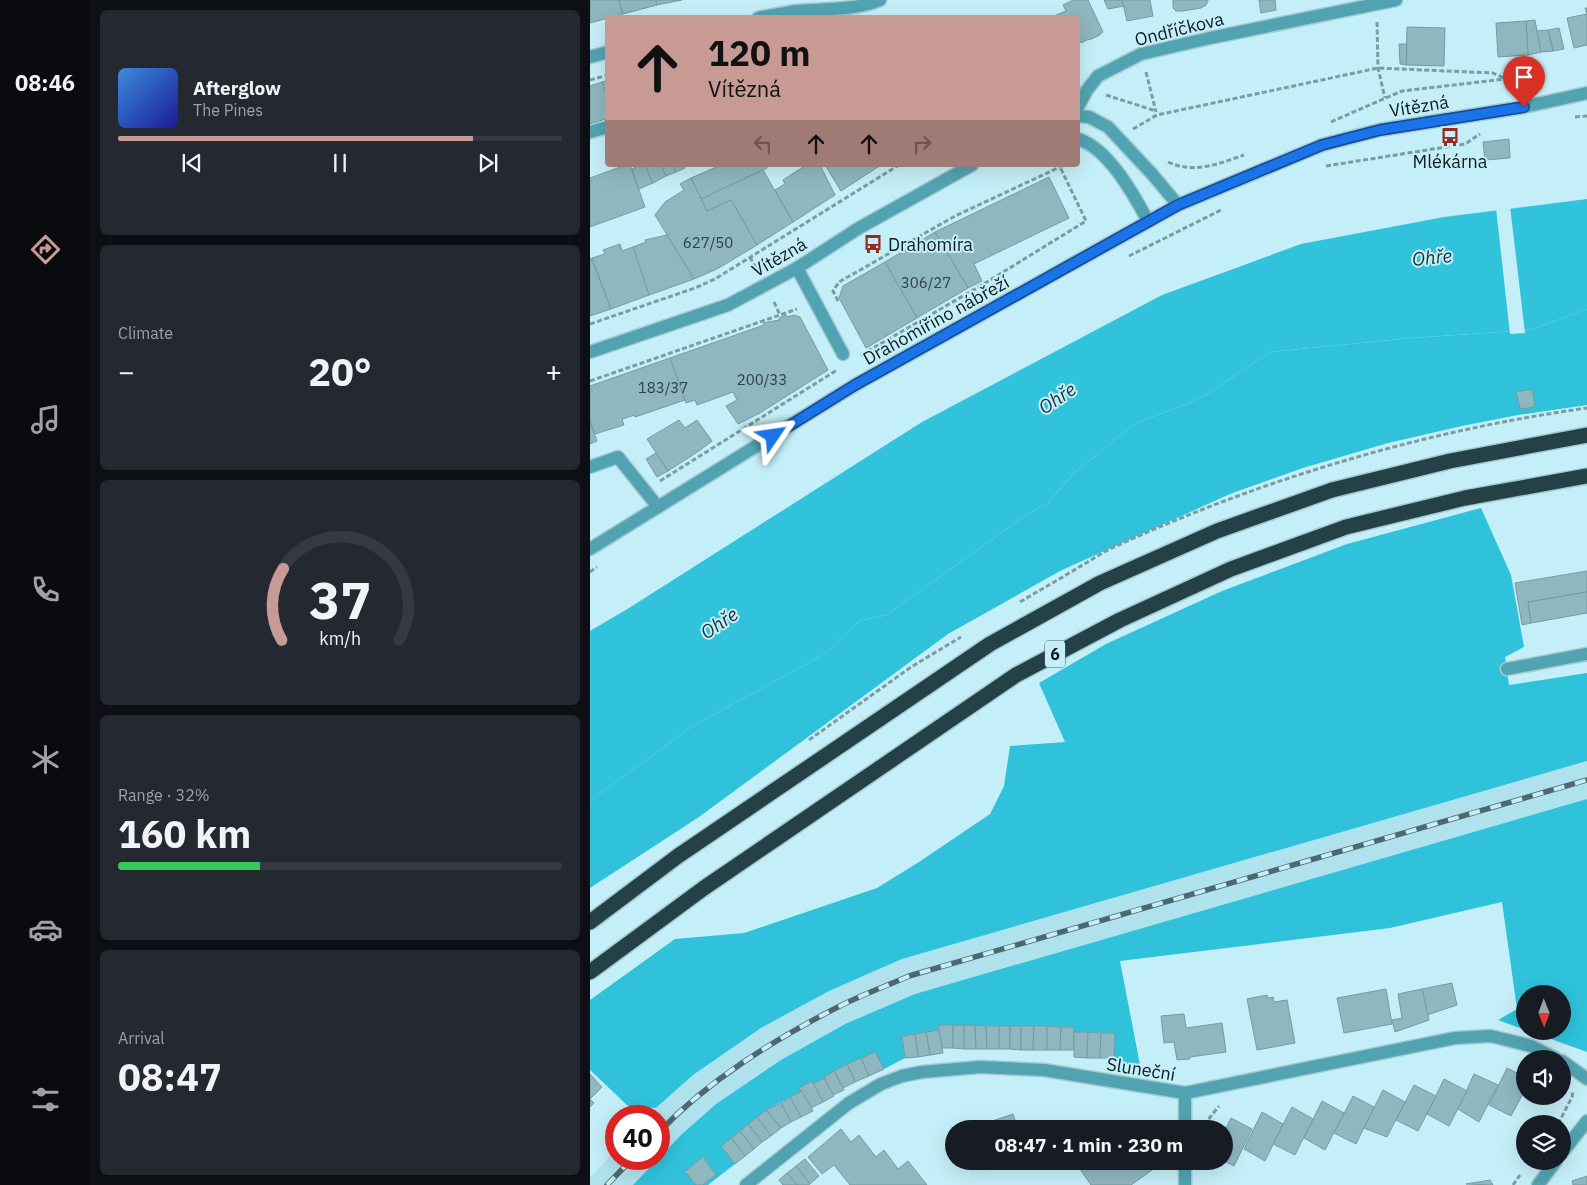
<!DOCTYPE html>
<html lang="en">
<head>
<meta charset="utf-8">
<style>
  :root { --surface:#171b24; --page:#242831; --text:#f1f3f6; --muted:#9ea1a6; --line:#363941; --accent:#c89a94 }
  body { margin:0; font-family:"IBM Plex Sans",sans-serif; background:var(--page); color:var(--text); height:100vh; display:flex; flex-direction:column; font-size:19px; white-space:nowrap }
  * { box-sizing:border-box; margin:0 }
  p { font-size:16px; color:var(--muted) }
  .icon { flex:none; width:28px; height:28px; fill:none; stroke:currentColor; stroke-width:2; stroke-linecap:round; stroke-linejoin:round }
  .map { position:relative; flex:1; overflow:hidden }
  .sheet { display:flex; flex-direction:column; gap:10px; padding:10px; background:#0d0f14; width:500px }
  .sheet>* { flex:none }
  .hud { position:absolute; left:15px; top:15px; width:475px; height:152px; border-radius:5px; box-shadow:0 5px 20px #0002; background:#c89a94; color:#111; overflow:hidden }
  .needle { width:32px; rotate:179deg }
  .tools { position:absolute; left:926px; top:985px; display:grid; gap:10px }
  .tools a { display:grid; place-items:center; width:55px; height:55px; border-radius:50%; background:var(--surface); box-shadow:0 5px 20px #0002; font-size:25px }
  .speed { position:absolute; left:15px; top:1105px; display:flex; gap:10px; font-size:25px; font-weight:700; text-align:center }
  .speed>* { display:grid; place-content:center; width:65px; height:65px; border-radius:50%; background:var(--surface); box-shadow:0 5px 20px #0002; line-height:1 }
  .speed .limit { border:8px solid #d22; background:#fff; color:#111 }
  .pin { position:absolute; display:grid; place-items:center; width:42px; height:42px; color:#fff; margin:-51px -21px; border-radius:50% 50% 50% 0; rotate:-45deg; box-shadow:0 0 5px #0007 }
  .pin .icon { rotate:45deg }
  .me { position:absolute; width:55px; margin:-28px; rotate:58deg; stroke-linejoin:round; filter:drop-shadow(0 0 4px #0008) }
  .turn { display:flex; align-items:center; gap:18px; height:105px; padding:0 20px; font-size:22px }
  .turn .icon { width:65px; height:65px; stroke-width:2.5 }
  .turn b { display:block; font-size:35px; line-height:42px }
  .lanes { display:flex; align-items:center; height:48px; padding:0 20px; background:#0003; justify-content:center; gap:25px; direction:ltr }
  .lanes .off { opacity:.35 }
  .big { font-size:38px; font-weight:700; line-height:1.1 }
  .sheet .widget { flex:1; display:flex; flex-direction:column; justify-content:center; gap:8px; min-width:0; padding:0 18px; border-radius:8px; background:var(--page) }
  .sheet .dial { align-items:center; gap:0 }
  .dial svg { height:130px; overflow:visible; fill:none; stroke:var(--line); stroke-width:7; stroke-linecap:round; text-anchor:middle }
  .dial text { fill:var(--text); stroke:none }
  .song { display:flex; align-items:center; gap:15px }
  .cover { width:60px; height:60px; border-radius:8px; background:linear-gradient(135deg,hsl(210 70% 55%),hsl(240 70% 35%)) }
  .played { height:5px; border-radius:2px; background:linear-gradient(90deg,var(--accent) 80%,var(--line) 80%) }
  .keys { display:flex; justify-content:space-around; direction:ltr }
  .heat { display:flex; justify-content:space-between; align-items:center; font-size:28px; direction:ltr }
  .charge { height:8px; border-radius:4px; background:linear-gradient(90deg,#34c759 32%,var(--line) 0) }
  .trip { position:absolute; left:355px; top:1120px; width:288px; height:50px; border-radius:25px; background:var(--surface); box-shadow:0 5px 20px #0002; font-weight:700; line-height:50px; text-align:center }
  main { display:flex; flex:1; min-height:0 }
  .tab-bar { display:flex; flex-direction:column; width:90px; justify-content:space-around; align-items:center; background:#090b0e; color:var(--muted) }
  .tab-bar .icon { width:35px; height:35px }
  .tab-bar .selected { color:var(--accent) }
  .tab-bar b { font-size:22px; color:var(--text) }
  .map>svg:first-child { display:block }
  .built { fill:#b0e2ed }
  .forest { fill:#2fc2da }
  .water { fill:#30c3db }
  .pier { fill:#c5eff8 }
  .building { fill:#8fb7bf; stroke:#739ba3 }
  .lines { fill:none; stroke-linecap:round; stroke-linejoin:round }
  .minor-casing { stroke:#a4c9d1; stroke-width:15 }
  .highway-casing { stroke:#a4c9d1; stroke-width:18 }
  .path { stroke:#7c9ba2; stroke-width:3; stroke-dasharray:5 2.5; stroke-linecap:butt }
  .minor { stroke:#52a3b2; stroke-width:12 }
  .highway { stroke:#244147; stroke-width:15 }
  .rail-casing { stroke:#4f686d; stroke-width:5.5 }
  .rail { stroke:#c5eff8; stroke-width:4; stroke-dasharray:11; stroke-linecap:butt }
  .route-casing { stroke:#114b97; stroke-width:12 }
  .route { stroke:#1a73e8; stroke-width:9 }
  .labels { text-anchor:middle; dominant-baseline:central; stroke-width:4; stroke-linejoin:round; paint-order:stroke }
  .number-label { font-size:15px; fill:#2d4347 }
  .shield { fill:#c5eff8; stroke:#445b60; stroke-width:1 }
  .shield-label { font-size:16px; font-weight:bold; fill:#0c1c1f }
  .street-label { font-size:18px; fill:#0c1c1f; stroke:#c5eff8 }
  .poi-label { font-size:18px; fill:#0c1c1f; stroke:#c5eff8 }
  .water-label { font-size:19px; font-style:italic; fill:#1a3236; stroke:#c5eff8 }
</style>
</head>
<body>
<main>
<nav class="tab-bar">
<b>08:46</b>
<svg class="icon selected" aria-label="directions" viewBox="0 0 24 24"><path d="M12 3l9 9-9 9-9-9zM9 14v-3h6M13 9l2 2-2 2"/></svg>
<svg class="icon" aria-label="music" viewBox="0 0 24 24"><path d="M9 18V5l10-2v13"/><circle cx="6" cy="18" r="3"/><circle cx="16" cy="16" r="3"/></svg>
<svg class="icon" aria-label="phone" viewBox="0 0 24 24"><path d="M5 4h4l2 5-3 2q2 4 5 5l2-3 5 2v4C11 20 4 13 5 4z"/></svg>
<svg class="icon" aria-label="climate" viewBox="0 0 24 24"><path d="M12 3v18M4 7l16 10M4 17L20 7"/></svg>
<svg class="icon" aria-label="car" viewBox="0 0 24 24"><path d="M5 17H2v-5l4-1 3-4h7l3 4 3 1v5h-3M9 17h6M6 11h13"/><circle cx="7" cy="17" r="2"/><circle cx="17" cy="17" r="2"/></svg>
<svg class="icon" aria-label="filters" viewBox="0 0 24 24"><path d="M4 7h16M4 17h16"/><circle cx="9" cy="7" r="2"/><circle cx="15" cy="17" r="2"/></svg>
</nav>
<section class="sheet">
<div class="widget">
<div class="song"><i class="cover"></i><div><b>Afterglow</b><p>The Pines</p></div></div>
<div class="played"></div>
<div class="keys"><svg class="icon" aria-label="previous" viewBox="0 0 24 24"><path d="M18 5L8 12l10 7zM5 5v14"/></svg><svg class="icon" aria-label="pause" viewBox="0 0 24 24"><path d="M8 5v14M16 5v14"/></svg><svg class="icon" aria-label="next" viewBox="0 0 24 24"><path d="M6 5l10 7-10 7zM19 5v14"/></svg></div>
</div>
<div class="widget"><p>Climate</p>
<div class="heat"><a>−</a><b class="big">20°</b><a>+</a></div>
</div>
<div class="widget dial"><svg viewBox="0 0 100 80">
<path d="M14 69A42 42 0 1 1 86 69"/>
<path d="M14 69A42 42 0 0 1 15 25" stroke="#c89a94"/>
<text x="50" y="56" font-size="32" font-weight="700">37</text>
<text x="50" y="72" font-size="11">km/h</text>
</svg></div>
<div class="widget"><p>Range · 32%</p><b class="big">160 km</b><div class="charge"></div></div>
<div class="widget"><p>Arrival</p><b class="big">08:47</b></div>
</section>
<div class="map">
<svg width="997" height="1185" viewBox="0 0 997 1185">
  <rect width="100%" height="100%" fill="#c5eff8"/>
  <g class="built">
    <polygon points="997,761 997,799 325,994 255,1024 191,1060 126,1104 92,1134 69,1159 69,1116 58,1116 103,1075 171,1028 239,991 312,959"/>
    <polygon points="26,1149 26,1159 69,1159 43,1185 0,1185 0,1178"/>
  </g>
  <g class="forest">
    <polygon points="997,309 997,405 928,415 872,426 798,443 713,468 640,494 470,571 358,634 109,817 0,888 0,801 103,726 235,654 269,621 297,615 436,515 458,503 483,474 546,423 595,405 621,392 680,352 822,338 940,330"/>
    <polygon points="891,508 921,575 934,647 915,657 919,685 997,673 997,761 312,959 239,991 171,1028 103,1075 66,1108 38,1106 0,1070 0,1000 85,939 154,933 287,888 329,862 400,814 414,786 420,746 475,742 449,683 516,644 632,591 757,544"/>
    <polygon points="997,799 997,1052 939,1031 972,1031 972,994 935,994 935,1030 908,1020 927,1009 912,902 800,928 530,961 551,1070 524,1058 524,1033 484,1032 484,1027 348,1025 349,1030 312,1036 315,1058 294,1069 285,1052 176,1110 145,1164 118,1185 43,1185 92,1134 126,1104 191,1060 255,1024 325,994"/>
  </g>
  <polygon class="water" points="997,199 997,309 940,330 822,338 680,352 621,392 595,405 546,423 483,474 458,503 436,515 297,615 269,621 235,654 103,726 0,801 0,631 39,608 332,422 572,295 711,244 854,217"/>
  <polygon class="pier" points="920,206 935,333 920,334 906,208"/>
  <g class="building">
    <polygon points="0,0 29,0 33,14 0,23"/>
    <polygon points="29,0 66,0 67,5 33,14"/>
    <polygon points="66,0 92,0 67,5"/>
    <polygon points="483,0 498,0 513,32 510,34 510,35 499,40 499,39 491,43 490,41 488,43 488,18 467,18 466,15 476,11 473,5"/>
    <polygon points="514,0 532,0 534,6 518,9"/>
    <polygon points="532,0 560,0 563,16 537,21"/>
    <polygon points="583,0 618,0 618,1 616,5 611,8 593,11 586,11 583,8"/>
    <polygon points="669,0 685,0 686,10 671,13"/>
    <polygon points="995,8 997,8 997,45 984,48 977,18 997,14"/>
    <polygon points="945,20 951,52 938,55 936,21"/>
    <polygon points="936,21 938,55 908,57 906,23"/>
    <polygon points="817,27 855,28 854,66 816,65"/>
    <polygon points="969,28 974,49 963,51 958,30"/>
    <polygon points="958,30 963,51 951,52 947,31"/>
    <polygon points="809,44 817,44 816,65 810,64"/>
    <polygon points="18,80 18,100 12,82"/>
    <polygon points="12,82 18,100 18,118 0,124 0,86"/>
    <polygon points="919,139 920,158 895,160 893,142"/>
    <polygon points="36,165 40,165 55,207 0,227 0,178"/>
    <polygon points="50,165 55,165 63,183 49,189 42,169"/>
    <polygon points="55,165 71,165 76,176 63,183"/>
    <polygon points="71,165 83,165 86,172 76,176"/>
    <polygon points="83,165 93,165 95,168 86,172"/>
    <polygon points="131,165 176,165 177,168 111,199 101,178"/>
    <polygon points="216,165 230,165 245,195 203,222 185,190 195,184 193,180"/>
    <polygon points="235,165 291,165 251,191"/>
    <polygon points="173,170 203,222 167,245 141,200 117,211 111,199"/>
    <polygon points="459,177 479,218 384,264 392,281 378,288 345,232"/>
    <polygon points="101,178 117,211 141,200 167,245 127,269 104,279 65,215 75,202 94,190 90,184"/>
    <polygon points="345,232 378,288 327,318 295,262"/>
    <polygon points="77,235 104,279 59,295 43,247 56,242 55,240"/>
    <polygon points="30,244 32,251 43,247 59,295 21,309 2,258 15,254 13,250"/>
    <polygon points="0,258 1,258 21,309 0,316"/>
    <polygon points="295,262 327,318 276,348 249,298 253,286"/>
    <polygon points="196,315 197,317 204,315 210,317 238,370 170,413 148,424 136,406 147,400 143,392 107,405 105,400 96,403 80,358 174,325 173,323 189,320 189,318"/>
    <polygon points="80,358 95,400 45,417 45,415 32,419 34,425 5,434 0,421 0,386"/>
    <polygon points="942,389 945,407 930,409 926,392"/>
    <polygon points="89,420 95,428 107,420 122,441 109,451 78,471 57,439"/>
    <polygon points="0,422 7,441 0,444"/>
    <polygon points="66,453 78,471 67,477 56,459"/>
    <polygon points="997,571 997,592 938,602 941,623 932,625 925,583"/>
    <polygon points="997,592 997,613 941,623 938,602"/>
    <polygon points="862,983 867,1005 837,1015 832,989"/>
    <polygon points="796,989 802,1024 754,1033 747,998"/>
    <polygon points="832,989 839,1020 805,1032 802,1020 812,1018 808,994"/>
    <polygon points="677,995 678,998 683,997 684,1002 697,1000 705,1043 667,1050 657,999"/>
    <polygon points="594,1014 596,1028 632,1023 636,1052 600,1057 600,1059 587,1060 584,1042 574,1043 571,1016"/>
    <polygon points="348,1025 363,1025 363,1048 352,1048"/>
    <polygon points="363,1025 374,1025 374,1049 363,1048"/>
    <polygon points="374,1025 385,1025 386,1049 374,1049"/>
    <polygon points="385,1025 396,1026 397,1049 386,1049"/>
    <polygon points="396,1026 409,1026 409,1049 397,1049"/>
    <rect x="409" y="1026" width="11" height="23"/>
    <polygon points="420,1026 431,1026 431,1050 420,1049"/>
    <polygon points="431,1026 444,1026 443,1050 431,1050"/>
    <polygon points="444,1026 457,1026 457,1050 443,1050"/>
    <polygon points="457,1026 471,1027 470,1050 457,1050"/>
    <polygon points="471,1027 484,1027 484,1050 470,1050"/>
    <polygon points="349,1030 353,1053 340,1055 336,1032"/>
    <polygon points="336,1032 340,1055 328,1057 325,1034"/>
    <polygon points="484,1032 498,1032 497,1058 484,1057"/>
    <polygon points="498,1032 511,1033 510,1058 497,1058"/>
    <polygon points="511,1033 525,1033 524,1058 510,1058"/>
    <polygon points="325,1034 328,1057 315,1058 312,1036"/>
    <polygon points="285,1052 294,1069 279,1076 271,1058"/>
    <polygon points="271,1058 279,1076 265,1082 257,1064"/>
    <polygon points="257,1064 265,1082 253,1088 244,1071"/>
    <polygon points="917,1068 935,1077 935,1090 921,1116 899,1105"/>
    <polygon points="244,1071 254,1090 243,1095 234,1077"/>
    <polygon points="0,1074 12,1087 0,1099 4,1103 0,1107"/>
    <polygon points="884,1074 908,1085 889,1122 868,1109"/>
    <polygon points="234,1078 244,1096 233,1102 223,1084"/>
    <polygon points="854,1079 877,1091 859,1126 837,1114"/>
    <polygon points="222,1081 233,1102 221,1108 209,1088"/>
    <polygon points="824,1085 846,1096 828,1131 806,1120"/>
    <polygon points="793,1090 815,1102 797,1137 774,1128"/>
    <polygon points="212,1091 223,1111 211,1117 200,1097"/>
    <polygon points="763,1096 784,1107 766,1144 744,1133"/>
    <polygon points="200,1097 211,1117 201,1122 191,1103"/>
    <polygon points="732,1101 754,1113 735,1150 714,1138"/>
    <polygon points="191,1103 201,1122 191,1128 176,1110"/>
    <polygon points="702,1107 723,1119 705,1155 683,1144"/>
    <polygon points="176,1110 191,1128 181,1136 167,1117"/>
    <polygon points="672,1112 693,1124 675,1161 654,1149"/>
    <polygon points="423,1114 428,1129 402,1129 409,1126 405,1120"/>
    <polygon points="167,1117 181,1136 172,1142 158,1124"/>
    <polygon points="641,1118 662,1129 644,1166 634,1161 634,1132"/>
    <polygon points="158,1124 172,1142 164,1149 150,1131"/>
    <polygon points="251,1129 261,1142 269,1135 286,1157 294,1150 308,1169 318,1161 337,1185 260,1185 244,1165 232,1174 218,1157"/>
    <polygon points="150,1131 164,1149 155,1156 141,1138"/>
    <polygon points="141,1138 155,1156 145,1164 131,1146"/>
    <polygon points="114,1156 115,1158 114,1159 125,1173 128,1173 113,1185 106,1185 96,1173 93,1173"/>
    <polygon points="215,1159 229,1176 220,1184 206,1166"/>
    <polygon points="392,1161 420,1161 396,1170"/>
    <polygon points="500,1161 560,1161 565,1168 541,1185 501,1185 490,1169"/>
    <polygon points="206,1166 220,1184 218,1185 207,1185 197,1173"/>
    <polygon points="197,1173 207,1185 193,1185 189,1180"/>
    <polygon points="997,1176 997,1185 983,1185 982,1181"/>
    <polygon points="900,1180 903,1185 876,1184"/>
  </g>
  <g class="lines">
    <g class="minor-casing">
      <g id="minor">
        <path d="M168,18C181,15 194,13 206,11C235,8 263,11 290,0"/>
        <polyline points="0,57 18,52"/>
        <polyline points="488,107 497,90 508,76 551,54 620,38 806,0"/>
        <polyline points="488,116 499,117 518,127 562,174 588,205"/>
        <polyline points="0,132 18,127"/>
        <path d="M488,139C518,148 544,195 558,221"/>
        <polyline points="207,268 253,354"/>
        <polyline points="0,352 138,305 207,268 269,228 382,165"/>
        <polyline points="0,467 28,457 68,507"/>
        <polyline points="0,549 265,385 588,205 732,145 789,130 934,107 997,93"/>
        <polyline points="917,669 997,654"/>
        <polyline points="972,1061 997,1079"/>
        <polyline points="595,1129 595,1093"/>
        <polyline points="972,1153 997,1121"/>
        <polyline points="156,1185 259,1103 291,1084 312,1076 332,1072 390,1067 454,1070 595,1093 865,1038 901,1036 941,1046 967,1059"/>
        <polyline points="595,1185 595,1161"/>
        <polyline points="948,1185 966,1161"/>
      </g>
    </g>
    <g class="highway-casing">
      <g id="highway">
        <polyline points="0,922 88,856 400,644 510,583 627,531 742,490 860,461 997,435"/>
        <polyline points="0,972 114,888 426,675 530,620 641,569 756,527 875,498 997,476"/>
      </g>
    </g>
    <g class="path">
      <polyline points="787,22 788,68 795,98"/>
      <polyline points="556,72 566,112"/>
      <polyline points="0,80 18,75"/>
      <polyline points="516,95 566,111"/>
      <polyline points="985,117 997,116"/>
      <polyline points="741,122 812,91 915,79"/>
      <polyline points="543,129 567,115 788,68 903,73 916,79 923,90"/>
      <path d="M578,162C604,174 628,164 654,155"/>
      <polyline points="736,166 875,144 890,134"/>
      <polyline points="539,256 631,210"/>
      <polyline points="160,257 167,270"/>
      <polyline points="248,301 243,291 249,282 365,216 470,167"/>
      <polyline points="184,302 190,315"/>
      <polyline points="0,324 105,288 125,279 309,165"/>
      <polyline points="271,355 392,285 496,221 470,167 474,165"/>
      <polyline points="0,381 207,309"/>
      <polyline points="70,481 247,370"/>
      <polyline points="0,572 7,567"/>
      <path d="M430,602C450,590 470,579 489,567C500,561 511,553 522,548C672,479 833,431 997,408"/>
      <polyline points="219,740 321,667 371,637"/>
      <polyline points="968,1124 982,1097 983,1091"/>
      <polyline points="614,1125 629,1106"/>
      <polyline points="923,1185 930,1175"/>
    </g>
    <use href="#minor" class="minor"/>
    <use href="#highway" class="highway"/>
    <g class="rail-casing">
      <g id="rail">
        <path d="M69,1132C119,1080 182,1041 246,1008C269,996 294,987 319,976L997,780"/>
        <polyline points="17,1185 42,1159"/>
      </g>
    </g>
    <use href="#rail" class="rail"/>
  </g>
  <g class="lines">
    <g class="route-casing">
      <polyline id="route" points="183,436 265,385 588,205 732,145 790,130 934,107"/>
    </g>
    <use href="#route" class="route"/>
  </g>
  <defs>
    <g id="bus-bare" transform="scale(1.5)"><path d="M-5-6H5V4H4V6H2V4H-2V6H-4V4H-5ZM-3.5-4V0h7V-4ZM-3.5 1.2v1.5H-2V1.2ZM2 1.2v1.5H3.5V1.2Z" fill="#962d1c" stroke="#c5eff8" stroke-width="2.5" paint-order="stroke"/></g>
  </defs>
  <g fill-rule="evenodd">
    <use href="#bus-bare" x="860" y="137"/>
    <use href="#bus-bare" x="283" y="244"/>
  </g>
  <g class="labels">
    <g class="number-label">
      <text x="118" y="242">627/50</text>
      <text x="336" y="282">306/27</text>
      <text x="172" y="379">200/33</text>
      <text x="73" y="387">183/37</text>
    </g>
    <rect class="shield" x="455" y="640.5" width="20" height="27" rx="4"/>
    <g class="shield-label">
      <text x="465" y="654">6</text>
    </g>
    <g class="street-label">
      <text transform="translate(589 29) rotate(-14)">Ondříčkova</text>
      <text transform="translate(829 106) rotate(-9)">Vítězná</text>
      <text transform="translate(189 257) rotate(-30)">Vítězná</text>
      <text transform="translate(346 320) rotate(-29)">Drahomířino nábřeží</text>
      <text transform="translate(551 1069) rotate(9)">Sluneční</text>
    </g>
    <g class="poi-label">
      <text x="860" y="161">Mlékárna</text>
      <text x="298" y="244" text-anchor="start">Drahomíra</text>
    </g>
    <g class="water-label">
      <text transform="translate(842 257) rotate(-6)">Ohře</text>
      <text transform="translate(467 398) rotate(-34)">Ohře</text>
      <text transform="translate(129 623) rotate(-34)">Ohře</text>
    </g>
  </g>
</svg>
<div class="tools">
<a><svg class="needle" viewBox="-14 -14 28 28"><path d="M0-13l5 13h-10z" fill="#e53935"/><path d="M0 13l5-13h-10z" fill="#9ea1a6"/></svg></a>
<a><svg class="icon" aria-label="sound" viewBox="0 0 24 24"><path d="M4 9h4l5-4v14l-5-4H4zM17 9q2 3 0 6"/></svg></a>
<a><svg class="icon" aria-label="layers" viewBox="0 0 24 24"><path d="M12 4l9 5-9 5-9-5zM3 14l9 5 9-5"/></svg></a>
</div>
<div class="speed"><div class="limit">40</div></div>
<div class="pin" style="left:934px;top:107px;background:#d93025"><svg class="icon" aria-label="arrive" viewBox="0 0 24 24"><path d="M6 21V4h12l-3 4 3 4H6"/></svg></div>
<svg class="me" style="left:183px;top:436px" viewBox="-20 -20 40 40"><path d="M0-17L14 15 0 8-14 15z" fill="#1a73e8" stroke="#fff" stroke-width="4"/></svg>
<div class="trip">08:47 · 1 min · 230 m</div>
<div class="hud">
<div class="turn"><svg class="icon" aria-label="ahead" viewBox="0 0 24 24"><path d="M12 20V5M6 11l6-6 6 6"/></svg><div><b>120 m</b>Vítězná</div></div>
<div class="lanes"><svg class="icon off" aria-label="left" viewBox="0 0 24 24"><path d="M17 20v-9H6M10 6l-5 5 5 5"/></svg><svg class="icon" aria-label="ahead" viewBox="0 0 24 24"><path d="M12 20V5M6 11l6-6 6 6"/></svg><svg class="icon" aria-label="ahead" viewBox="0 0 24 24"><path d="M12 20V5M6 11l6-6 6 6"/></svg><svg class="icon off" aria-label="right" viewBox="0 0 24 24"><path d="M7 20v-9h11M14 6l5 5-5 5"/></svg></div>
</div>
</div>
</main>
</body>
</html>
